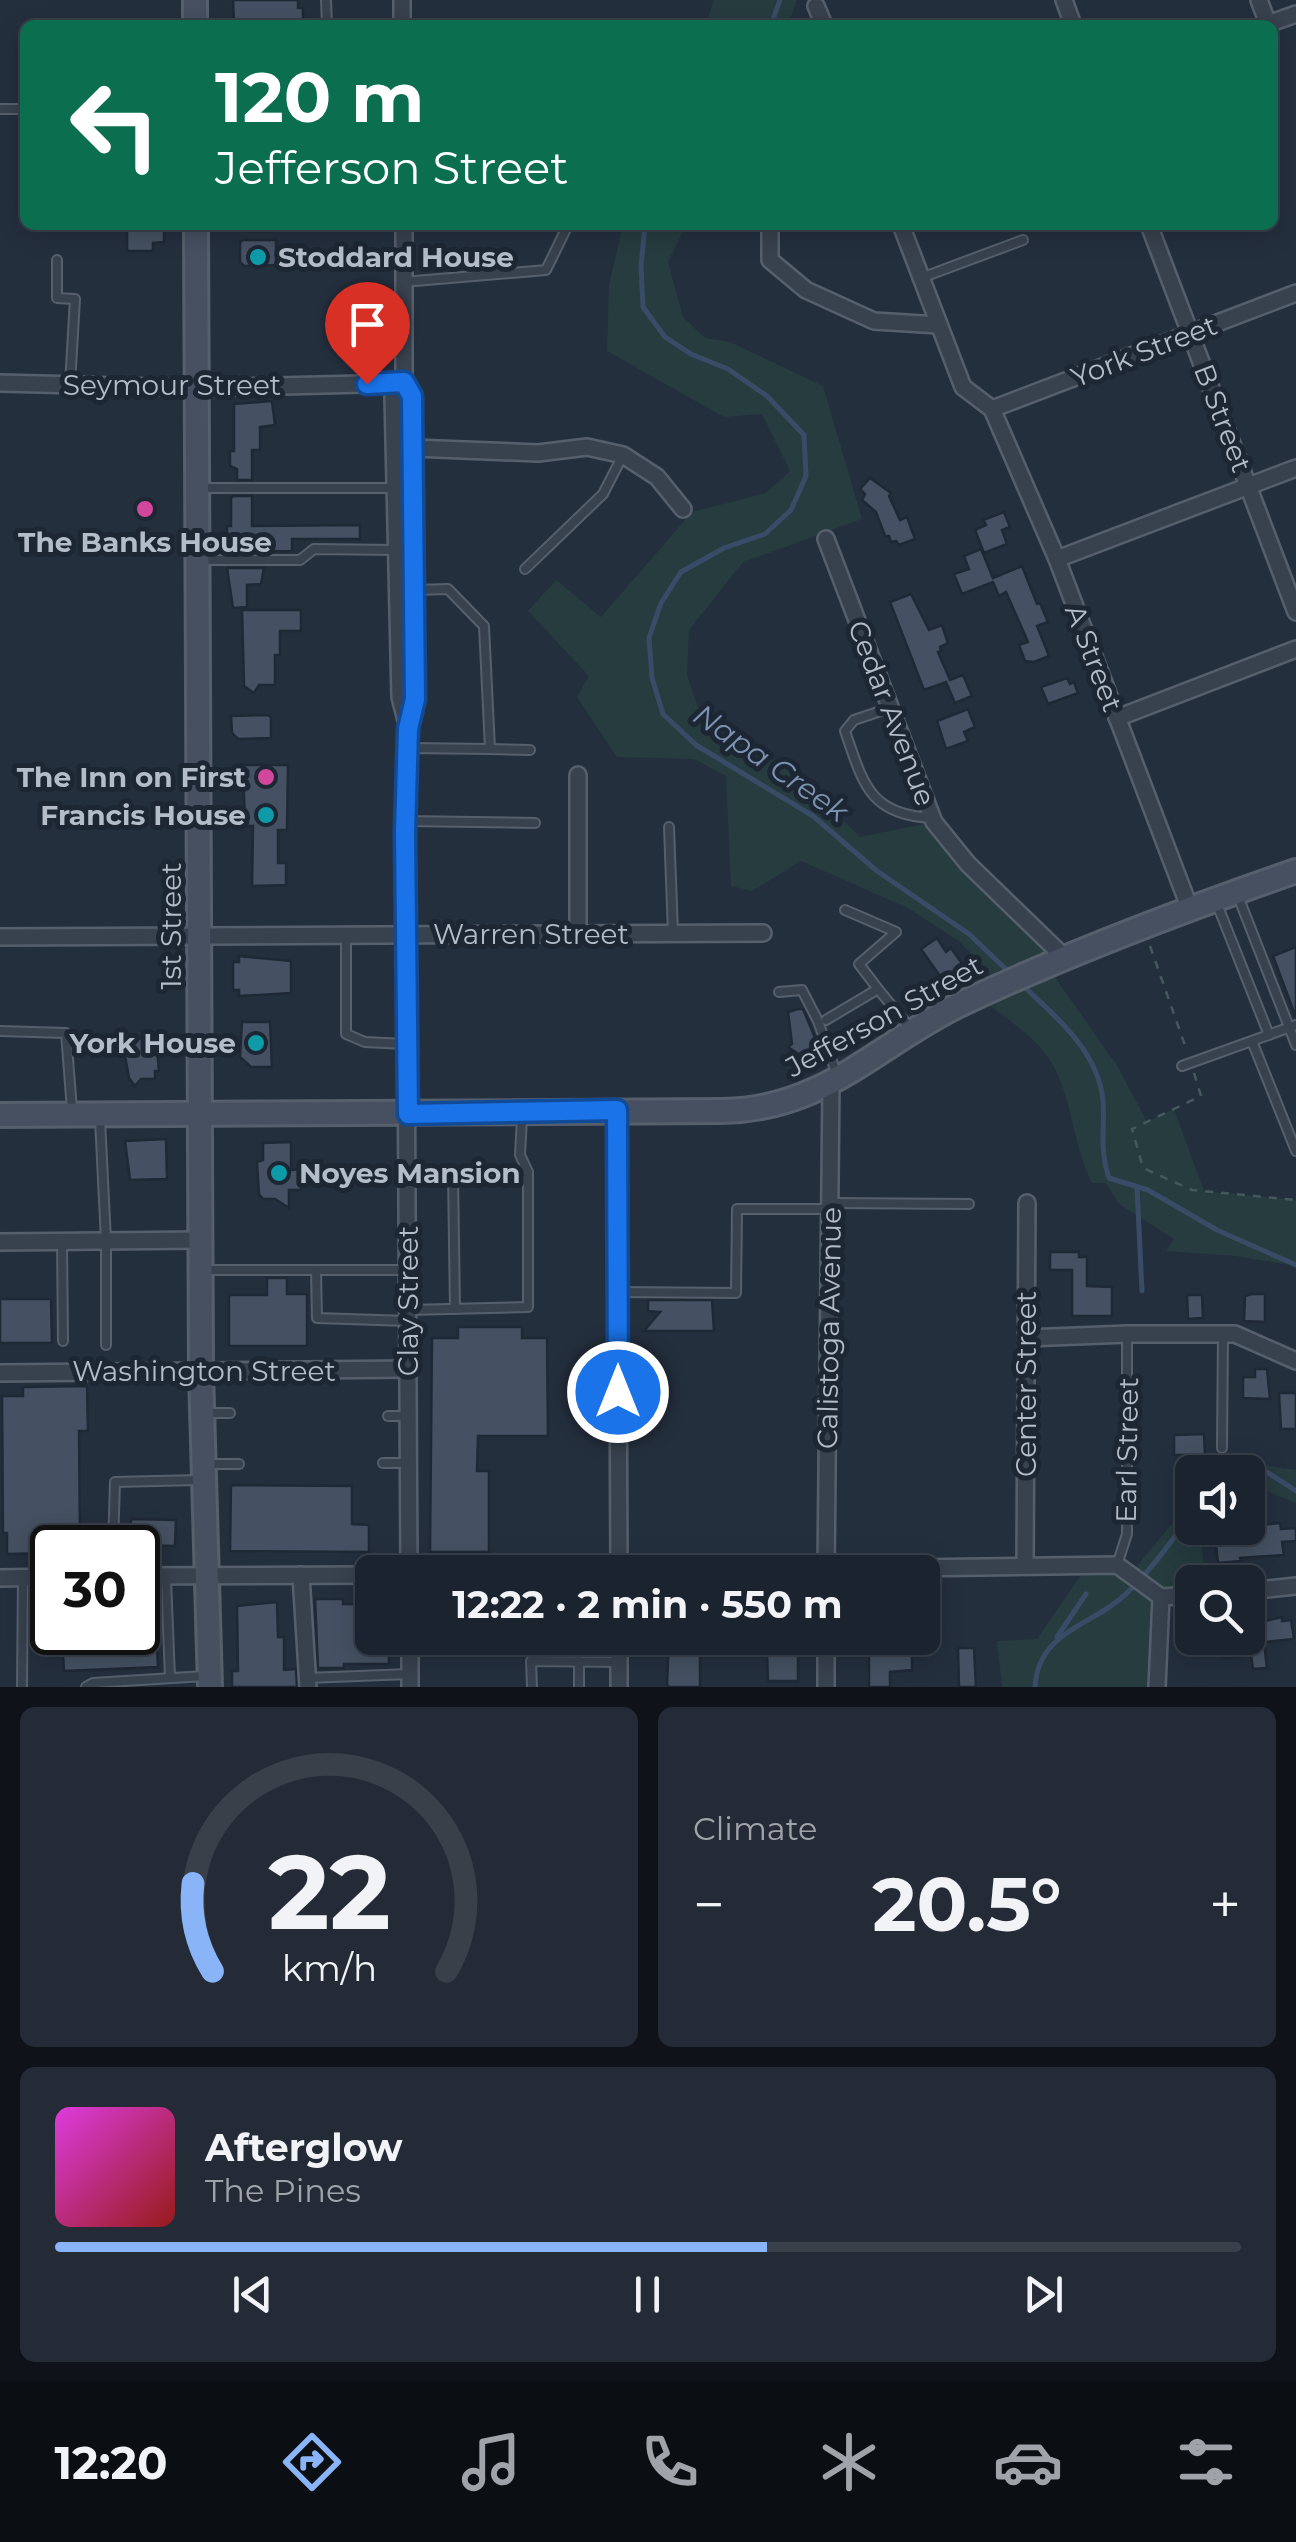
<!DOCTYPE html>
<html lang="en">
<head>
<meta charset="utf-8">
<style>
  :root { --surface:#1b232e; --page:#242b36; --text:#f1f3f6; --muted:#a0a4aa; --line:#39404a; --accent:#8ab4f8 }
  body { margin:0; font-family:Montserrat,sans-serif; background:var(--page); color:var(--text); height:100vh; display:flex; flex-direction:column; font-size:38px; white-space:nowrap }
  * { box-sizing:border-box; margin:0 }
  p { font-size:32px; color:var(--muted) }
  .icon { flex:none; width:55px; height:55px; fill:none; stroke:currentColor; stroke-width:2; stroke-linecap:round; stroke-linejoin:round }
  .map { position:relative; height:1687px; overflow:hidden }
  .sheet { display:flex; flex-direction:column; gap:20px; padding:20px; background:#0f1319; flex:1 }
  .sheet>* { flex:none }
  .guide { position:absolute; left:20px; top:20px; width:1258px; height:210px; border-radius:15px; box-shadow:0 5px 25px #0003,0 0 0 2px var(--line); background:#0b6e4f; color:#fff; overflow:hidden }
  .buttons { position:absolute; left:1175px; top:1455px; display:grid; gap:20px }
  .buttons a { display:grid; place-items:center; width:90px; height:90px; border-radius:15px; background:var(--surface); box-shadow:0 5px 25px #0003,0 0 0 2px var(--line); font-size:50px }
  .speed { position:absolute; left:30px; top:1525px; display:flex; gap:20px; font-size:50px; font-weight:700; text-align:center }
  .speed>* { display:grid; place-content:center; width:130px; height:130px; border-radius:50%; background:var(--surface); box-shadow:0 5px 25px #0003,0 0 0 2px var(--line); line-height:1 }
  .speed .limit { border:5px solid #111; border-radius:15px; background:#fff; color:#111 }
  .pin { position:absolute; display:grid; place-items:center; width:85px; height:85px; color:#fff; margin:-102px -42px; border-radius:50% 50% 50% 0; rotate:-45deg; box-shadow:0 0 10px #0007 }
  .pin .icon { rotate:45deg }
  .me { position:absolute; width:110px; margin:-55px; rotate:0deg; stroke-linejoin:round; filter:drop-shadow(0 0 8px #0008) }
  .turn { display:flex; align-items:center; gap:35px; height:210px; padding:0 30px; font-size:45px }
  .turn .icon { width:130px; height:130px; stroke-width:2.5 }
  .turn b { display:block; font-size:70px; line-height:85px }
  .big { font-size:75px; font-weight:700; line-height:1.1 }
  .sheet .tile { flex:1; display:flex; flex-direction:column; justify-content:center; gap:15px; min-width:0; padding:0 35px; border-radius:15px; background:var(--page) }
  .sheet .dial { align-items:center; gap:0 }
  .dial svg { height:260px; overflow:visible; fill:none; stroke:var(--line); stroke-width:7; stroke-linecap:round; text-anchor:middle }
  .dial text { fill:var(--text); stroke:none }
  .song { display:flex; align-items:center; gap:30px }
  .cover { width:120px; height:120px; border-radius:15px; background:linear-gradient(135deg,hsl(300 70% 55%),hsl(0 70% 35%)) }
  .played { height:10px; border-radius:5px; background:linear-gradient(90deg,var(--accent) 60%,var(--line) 60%) }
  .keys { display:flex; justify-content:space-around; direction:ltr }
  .heat { display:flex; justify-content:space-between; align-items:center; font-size:55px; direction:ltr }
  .sheet .tiles { flex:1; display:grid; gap:20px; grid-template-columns:1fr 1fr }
  .tile:last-child { grid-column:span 2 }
  .trip { position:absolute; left:355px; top:1555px; width:585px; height:100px; border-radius:15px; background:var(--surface); box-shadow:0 5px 25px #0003,0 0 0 2px var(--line); font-weight:700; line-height:100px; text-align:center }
  .tabs { display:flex; height:160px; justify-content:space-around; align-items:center; background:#0b0e12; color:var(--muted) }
  .tabs .icon { width:70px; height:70px }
  .tabs .current { color:var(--accent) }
  .tabs b { font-size:45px; color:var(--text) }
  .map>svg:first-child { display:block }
  .green { fill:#263c3f }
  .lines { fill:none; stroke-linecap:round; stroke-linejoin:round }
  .stream { stroke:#394c67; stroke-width:5 }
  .building { fill:#455162; stroke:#1f2835; stroke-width:2.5 }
  .service-casing { stroke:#565f6c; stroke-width:12 }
  .minor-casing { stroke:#565f6c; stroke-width:20 }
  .secondary-casing { stroke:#565f6c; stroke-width:28 }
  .path { stroke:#44595c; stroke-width:2.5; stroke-dasharray:8 8; stroke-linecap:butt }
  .service { stroke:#38414e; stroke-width:8 }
  .minor { stroke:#38414e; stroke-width:15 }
  .secondary { stroke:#465061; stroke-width:22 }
  .route-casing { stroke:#114b97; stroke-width:25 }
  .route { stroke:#1a73e8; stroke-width:18 }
  .culture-dot { fill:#0f9aa8; stroke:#1d2633; stroke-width:4 }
  .hotel-dot { fill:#d1479c; stroke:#1d2633; stroke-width:4 }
  .labels { text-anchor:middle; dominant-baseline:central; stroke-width:10; stroke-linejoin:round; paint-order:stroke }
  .poi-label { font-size:28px; font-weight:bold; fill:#b4bcc9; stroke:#1d2633; text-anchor:end }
  .street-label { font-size:28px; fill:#b4bcc9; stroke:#1d2633 }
  .water-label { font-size:30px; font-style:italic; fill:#7c92b1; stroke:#1d2633 }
</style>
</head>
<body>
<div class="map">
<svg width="1296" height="1687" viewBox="0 0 1296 1687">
  <rect width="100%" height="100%" fill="#242f3e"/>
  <g class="green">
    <polygon points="714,0 797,0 788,25 705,25"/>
    <path d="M623,225H686L668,262L683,317L705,338L730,342L823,386L862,519L743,562L689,630L687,675L701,717L793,772L860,837L934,822L1072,954L1047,966L1118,1067L1147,1122L1174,1109L1204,1191L1296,1200V1266L1236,1256L1166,1251L1174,1239L1119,1204L1106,1183H1092C1074,1148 1073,1107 1056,1071C1040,1038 1005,1018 977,996L1001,985L960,942L908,908L801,861L752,891L731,886L726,776L694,759L617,757L577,697L589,676L528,611L556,580L601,617L692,512L766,493L790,471L762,414L724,417L607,351L609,285Z"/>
    <polygon points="1233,1461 1296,1470 1296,1503 1254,1486 1248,1487 1248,1472 1221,1472"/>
    <polygon points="1192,1500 1192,1528 1210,1528 1201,1543 1206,1582 1192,1582 1192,1595 1161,1598 1157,1687 1002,1687 997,1641 1037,1639 1088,1565 1130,1574"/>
  </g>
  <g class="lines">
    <g class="stream">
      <polyline points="771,25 780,0"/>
      <polyline points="645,225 641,266 643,307 665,337 691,354 728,369 767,396 804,435 806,476 791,510 765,534 724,548 681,572 661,603 649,638 652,678 663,714 696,745 813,816 877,871 969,934 1012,975"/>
      <path d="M1020,983C1054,1015 1099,1051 1103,1101C1105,1130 1099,1149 1109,1178L1148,1190L1217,1230L1296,1265"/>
      <polyline points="1137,1187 1142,1291"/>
      <polyline points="1248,1474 1267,1472 1296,1491"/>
      <polyline points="1057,1637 1086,1594"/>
      <path d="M1035,1687C1038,1630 1094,1626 1128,1592C1152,1569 1172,1540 1192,1514"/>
    </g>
  </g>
  <g class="building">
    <polygon points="233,0 298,0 298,8 303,8 303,23 234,25"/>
    <polygon points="127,227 164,227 164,242 153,243 153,251 127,251"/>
    <polygon points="243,240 276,240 276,265 244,266 240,262 240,242"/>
    <polygon points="272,401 275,425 260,427 260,450 252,450 252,480 237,480 237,469 230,466 230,451 234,451 234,404"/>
    <polygon points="870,478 891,493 889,496 900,520 907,517 915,539 899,545 896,541 891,542 889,536 885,536 876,512 862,500 865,494 860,489"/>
    <polygon points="234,496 252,496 252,526 360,525 360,539 292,539 292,551 227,552 227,526 231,526 231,497"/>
    <polygon points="1004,512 1010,527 1002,530 1007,544 984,553 975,530 986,525 983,520"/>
    <polygon points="981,549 993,578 1022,566 1037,604 1040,603 1048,622 1037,626 1049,656 1034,662 1025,661 1019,645 1028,642 1006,592 999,596 993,582 962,594 954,574 969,569 964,556"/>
    <polygon points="227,568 264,568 261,584 247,585 247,607 233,608"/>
    <polygon points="911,594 929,630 942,625 948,643 940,647 941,651 938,652 950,680 963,675 972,696 955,703 946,682 924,690 890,602"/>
    <polygon points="242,610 301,610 301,631 280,631 280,655 275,655 275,685 259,685 254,693 244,686"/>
    <polygon points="1067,678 1070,684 1074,682 1078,693 1048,704 1041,687"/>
    <polygon points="968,709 975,727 964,732 968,741 946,749 937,721"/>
    <polygon points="267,715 271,717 271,738 238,739 232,733 231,716"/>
    <polygon points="243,765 288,765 287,830 278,830 278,863 286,863 286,885 252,886 253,826 245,826"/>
    <polygon points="937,938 946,952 951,948 963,965 942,979 921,949"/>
    <polygon points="1296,947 1296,1014 1295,1015 1273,956"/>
    <polygon points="239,956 291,961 291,993 239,996 239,990 233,990 233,962 239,962"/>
    <polygon points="798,1009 803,1009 821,1052 800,1055 788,1047 792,1044 788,1012"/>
    <polygon points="242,1022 270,1022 272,1067 251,1067 240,1057"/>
    <polygon points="156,1038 159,1071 155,1071 155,1079 141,1079 135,1086 129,1078 123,1045 133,1045 132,1039"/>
    <polygon points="166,1139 167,1179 130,1180 125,1141"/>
    <polygon points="291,1142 291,1170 301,1169 301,1190 289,1190 289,1208 275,1199 263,1199 259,1194 257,1162 263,1160 263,1143"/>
    <polygon points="1050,1252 1079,1252 1079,1257 1087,1257 1087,1286 1112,1287 1112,1316 1072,1316 1072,1270 1050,1270"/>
    <polygon points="267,1278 287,1278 287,1294 307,1294 307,1346 229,1346 229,1295 267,1295"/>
    <polygon points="1252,1294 1265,1294 1265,1322 1244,1321 1245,1296"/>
    <polygon points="1187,1295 1202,1295 1203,1318 1188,1319"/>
    <polygon points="0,1299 51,1299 52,1343 0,1343"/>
    <polygon points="648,1300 712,1300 714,1331 644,1331 660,1312 648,1311"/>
    <polygon points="458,1327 522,1327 522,1338 547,1338 548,1436 478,1436 477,1471 489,1471 489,1552 430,1552 432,1338 458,1338"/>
    <polygon points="1255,1369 1267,1369 1270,1399 1243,1398 1243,1377 1255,1377"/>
    <polygon points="87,1386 88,1431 79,1431 80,1532 74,1532 74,1548 52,1548 52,1553 7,1554 7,1533 3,1533 2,1396 23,1396 23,1387"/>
    <polygon points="1279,1393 1296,1393 1296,1429 1281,1429"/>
    <polygon points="1204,1434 1205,1455 1174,1455 1174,1435"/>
    <polygon points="231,1485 352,1486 352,1524 369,1525 369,1552 230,1551"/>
    <polygon points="131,1519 176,1520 175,1546 131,1545"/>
    <polygon points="1280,1523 1281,1529 1296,1528 1296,1541 1282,1542 1284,1555 1240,1558 1241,1561 1218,1563 1215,1536 1232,1534 1231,1528"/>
    <polygon points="315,1599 343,1599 343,1604 372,1604 376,1651 389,1651 389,1664 344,1664 344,1668 318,1668"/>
    <polygon points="277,1602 278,1637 284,1637 284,1670 296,1669 297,1687 232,1687 232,1671 238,1671 237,1606"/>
    <polygon points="155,1603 158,1667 64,1671 63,1655 71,1655 70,1632 138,1632 138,1604"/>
    <polygon points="1282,1617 1282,1621 1291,1620 1294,1639 1264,1642 1267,1668 1253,1669 1251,1655 1224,1658 1222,1638 1248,1638 1248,1625"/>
    <polygon points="669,1638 700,1638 700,1687 669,1687 667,1684"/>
    <polygon points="958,1648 974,1648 976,1687 959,1687"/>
    <polygon points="795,1653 798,1656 798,1681 768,1681 767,1654"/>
    <polygon points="869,1655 912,1655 912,1670 890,1672 890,1687 869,1687"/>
  </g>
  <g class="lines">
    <g class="service-casing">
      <g id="service">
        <polyline points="326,0 327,25"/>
        <polyline points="0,109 25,109"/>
        <polyline points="57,260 57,298 75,299 70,384"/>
        <polyline points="921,278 1023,240"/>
        <polyline points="403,282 546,270 568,225"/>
        <polyline points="202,488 413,488"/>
        <polyline points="203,560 300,560 314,549 395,550"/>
        <polyline points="525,569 603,494 623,455"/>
        <path d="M890,708L854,720L845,731C863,783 869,815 932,818"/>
        <polyline points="408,748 490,749 484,626 448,589 415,590"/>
        <polyline points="490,749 530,750"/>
        <polyline points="406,821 535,823"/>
        <polyline points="669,827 673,933"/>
        <polyline points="1238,896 1296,1045"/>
        <polyline points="1217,904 1269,1035"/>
        <polyline points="845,910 896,932 859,964 878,989"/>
        <polyline points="346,935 346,1034 365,1042 405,1044"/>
        <polyline points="779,992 802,990 818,1021 837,1075"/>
        <polyline points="826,1020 878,989 911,1029"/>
        <polyline points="0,1031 66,1033 72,1110"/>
        <polyline points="1252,1041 1296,1151"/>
        <polyline points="1182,1066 1296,1025"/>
        <polyline points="100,1119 106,1241 106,1345"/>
        <polyline points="830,1203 969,1204"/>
        <polyline points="62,1241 63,1341"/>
        <polyline points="202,1270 407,1270"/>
        <polyline points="316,1270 317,1318 408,1321"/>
        <polyline points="618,1292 736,1293 737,1209 830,1209"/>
        <polyline points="455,1309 453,1174 528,1172"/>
        <polyline points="408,1310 528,1307 528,1172 520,1155 522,1118"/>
        <polyline points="205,1413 230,1413"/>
        <polyline points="388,1416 409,1416"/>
        <polyline points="1222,1448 1223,1334"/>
        <polyline points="383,1463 409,1463"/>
        <polyline points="207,1464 239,1464"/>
        <polyline points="113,1548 115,1482 198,1480"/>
        <polyline points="1117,1565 1127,1534 1127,1336"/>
        <polyline points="166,1578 170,1678"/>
        <polyline points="307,1678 410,1674"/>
        <polyline points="22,1687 23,1577"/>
        <polyline points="86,1687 93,1683 205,1676"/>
        <polyline points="532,1687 531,1661 619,1662"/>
        <polyline points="579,1687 579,1661"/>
      </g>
    </g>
    <g class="minor-casing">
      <g id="minor">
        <polyline points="402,0 402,25"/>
        <polyline points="1064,0 1073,25"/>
        <polyline points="1259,0 1268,24 1296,14"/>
        <polyline points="816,6 824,25"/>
        <polyline points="404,225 404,383 413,396 415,699 408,729 405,833 409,1572"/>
        <polyline points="770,225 770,260 806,290 874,321 939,325"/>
        <polyline points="901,225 963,387 992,409 1057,559 1190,909"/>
        <polyline points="1149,225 1296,612"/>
        <polyline points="0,383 197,388 404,383"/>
        <polyline points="404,383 393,397 400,697 407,724"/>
        <polyline points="992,409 1296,293"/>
        <polyline points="414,448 538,453 587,447 623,455 657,477 683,509"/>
        <polyline points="826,539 934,822 968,864 1065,958"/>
        <polyline points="1057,559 1296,468"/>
        <polyline points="1117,718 1296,649"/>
        <polyline points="578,775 578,935"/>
        <polyline points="0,937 763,933"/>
        <polyline points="617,1111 619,1572"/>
        <polyline points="0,1242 202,1240"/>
        <polyline points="1026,1338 1128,1334 1235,1334 1296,1361"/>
        <polyline points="0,1373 408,1369"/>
        <polyline points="1025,1565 1027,1203"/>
        <polyline points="618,1572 1117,1565 1161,1597 1192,1595"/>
        <polyline points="826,1572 831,1083"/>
        <polyline points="301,1575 308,1687"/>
        <polyline points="138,1576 372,1575"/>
        <polyline points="0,1578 52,1577"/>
        <polyline points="1248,1591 1296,1586"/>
        <polyline points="410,1638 410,1687"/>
        <polyline points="619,1638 619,1687"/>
        <polyline points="826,1638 826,1687"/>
        <polyline points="1157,1687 1161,1597"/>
      </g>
    </g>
    <g class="secondary-casing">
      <g id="secondary">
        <polyline points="195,0 195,25"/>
        <polyline points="196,225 201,1372 210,1687"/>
        <path d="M0,1115L723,1111C826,1109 877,1044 963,1003C1071,952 1183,910 1296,871"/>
      </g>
    </g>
    <g class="path">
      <polyline points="1150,946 1187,1051"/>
      <polyline points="1194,1073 1201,1096 1132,1129 1143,1168 1192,1190 1296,1200"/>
    </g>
    <use href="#service" class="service"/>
    <use href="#minor" class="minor"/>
    <use href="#secondary" class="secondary"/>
  </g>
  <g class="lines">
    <g class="route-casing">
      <polyline id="route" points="367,384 404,382 412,396 415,699 408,729 405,833 408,1114 617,1110 618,1392"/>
    </g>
    <use href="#route" class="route"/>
  </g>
  <g class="culture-dot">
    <circle cx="258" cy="257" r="10"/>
    <circle cx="266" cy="815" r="10"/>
    <circle cx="256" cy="1043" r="10"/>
    <circle cx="279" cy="1173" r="10"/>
  </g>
  <g class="hotel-dot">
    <circle cx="145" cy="509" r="10"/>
    <circle cx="266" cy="777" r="10"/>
  </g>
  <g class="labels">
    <g class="poi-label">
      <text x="278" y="257" text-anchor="start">Stoddard House</text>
      <text x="145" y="542" text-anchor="middle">The Banks House</text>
      <text x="246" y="777">The Inn on First</text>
      <text x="246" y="815">Francis House</text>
      <text x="236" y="1043">York House</text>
      <text x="299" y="1173" text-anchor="start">Noyes Mansion</text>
    </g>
    <g class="street-label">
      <text transform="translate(1144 351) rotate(-21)">York Street</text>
      <text x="172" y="385">Seymour Street</text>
      <text transform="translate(1223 418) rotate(69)">B Street</text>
      <text transform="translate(1094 658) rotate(69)">A Street</text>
      <text transform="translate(892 713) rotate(69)">Cedar Avenue</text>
      <text transform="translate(171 926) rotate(-90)">1st Street</text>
      <text x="531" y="934">Warren Street</text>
      <text transform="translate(884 1016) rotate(-29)">Jefferson Street</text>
      <text transform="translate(408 1301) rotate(-90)">Clay Street</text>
      <text transform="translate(829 1328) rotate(-89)">Calistoga Avenue</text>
      <text x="204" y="1371">Washington Street</text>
      <text transform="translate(1026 1384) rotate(-90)">Center Street</text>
      <text transform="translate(1127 1450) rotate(-89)">Earl Street</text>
    </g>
    <g class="water-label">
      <text transform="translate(771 763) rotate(35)">Napa Creek</text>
    </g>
  </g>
</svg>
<div class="buttons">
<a><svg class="icon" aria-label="sound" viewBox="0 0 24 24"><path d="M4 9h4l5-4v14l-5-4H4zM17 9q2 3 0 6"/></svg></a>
<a><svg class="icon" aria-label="search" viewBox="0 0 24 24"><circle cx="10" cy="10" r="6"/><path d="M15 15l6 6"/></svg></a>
</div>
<div class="speed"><div class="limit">30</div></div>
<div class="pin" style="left:367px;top:384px;background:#d93025"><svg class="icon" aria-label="arrive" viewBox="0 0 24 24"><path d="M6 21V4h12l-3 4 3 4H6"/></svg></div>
<svg class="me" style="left:618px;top:1392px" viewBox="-20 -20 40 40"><circle r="17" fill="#1a73e8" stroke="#fff" stroke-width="3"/><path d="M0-11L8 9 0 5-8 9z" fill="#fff"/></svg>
<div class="trip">12:22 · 2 min · 550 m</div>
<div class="guide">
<div class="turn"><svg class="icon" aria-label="left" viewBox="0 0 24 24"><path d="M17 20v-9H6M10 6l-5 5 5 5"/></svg><div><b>120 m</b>Jefferson Street</div></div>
</div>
</div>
<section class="sheet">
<div class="tiles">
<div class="tile dial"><svg viewBox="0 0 100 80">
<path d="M14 69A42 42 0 1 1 86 69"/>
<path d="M14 69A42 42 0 0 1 8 42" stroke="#8ab4f8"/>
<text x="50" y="56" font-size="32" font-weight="700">22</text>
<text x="50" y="72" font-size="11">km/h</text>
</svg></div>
<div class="tile"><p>Climate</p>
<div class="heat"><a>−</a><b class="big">20.5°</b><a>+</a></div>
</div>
<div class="tile">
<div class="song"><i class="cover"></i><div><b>Afterglow</b><p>The Pines</p></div></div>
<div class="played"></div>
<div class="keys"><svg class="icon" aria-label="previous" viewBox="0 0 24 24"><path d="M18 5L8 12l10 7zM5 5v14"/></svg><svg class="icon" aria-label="pause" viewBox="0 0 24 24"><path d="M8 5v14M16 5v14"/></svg><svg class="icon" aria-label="next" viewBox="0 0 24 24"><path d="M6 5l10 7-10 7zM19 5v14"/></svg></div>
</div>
</div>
</section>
<nav class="tabs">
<b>12:20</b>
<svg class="icon current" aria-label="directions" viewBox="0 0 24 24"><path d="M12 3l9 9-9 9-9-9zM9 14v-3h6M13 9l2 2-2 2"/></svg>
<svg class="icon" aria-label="music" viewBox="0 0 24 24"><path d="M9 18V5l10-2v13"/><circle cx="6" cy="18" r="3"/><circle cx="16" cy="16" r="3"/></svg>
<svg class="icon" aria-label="phone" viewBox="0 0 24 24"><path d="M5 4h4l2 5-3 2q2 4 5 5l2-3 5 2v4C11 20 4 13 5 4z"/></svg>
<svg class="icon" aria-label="climate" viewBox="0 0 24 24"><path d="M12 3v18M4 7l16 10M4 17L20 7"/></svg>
<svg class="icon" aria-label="car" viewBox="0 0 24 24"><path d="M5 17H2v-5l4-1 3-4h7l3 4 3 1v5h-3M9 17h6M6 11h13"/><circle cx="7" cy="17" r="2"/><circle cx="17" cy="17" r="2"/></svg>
<svg class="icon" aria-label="filters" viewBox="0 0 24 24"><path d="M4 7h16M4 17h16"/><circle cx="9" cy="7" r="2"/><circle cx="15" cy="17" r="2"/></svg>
</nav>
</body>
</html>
